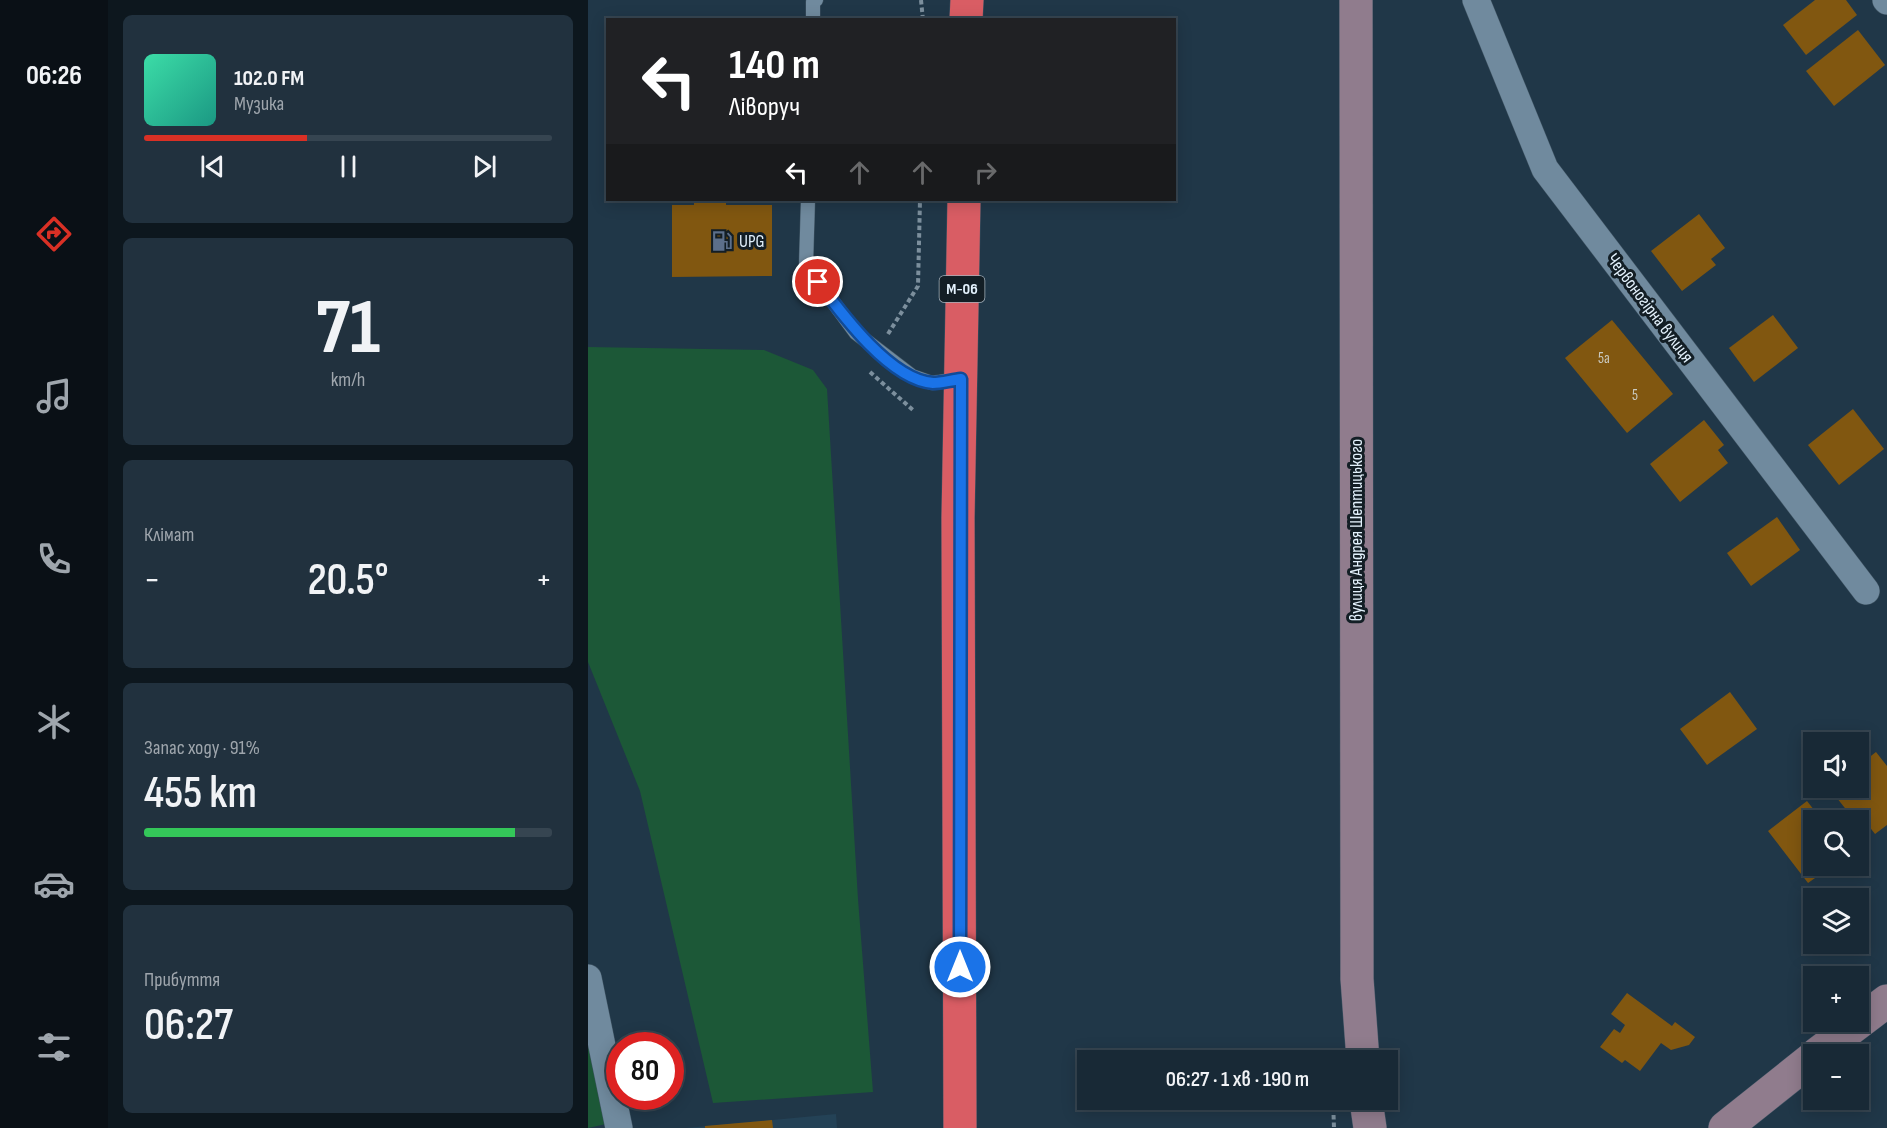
<!DOCTYPE html>
<html lang="uk">
<head>
<meta charset="utf-8">
<style>
  :root { --surface:#182936; --page:#21313e; --text:#f1f3f6; --muted:#9fa6ad; --line:#364551; --accent:#d93025 }
  body { margin:0; font-family:"Sofia Sans Condensed",sans-serif; background:var(--page); color:var(--text); height:100vh; display:flex; flex-direction:column; font-size:22px; white-space:nowrap }
  * { box-sizing:border-box; margin:0 }
  p { font-size:20px; color:var(--muted) }
  .icon { flex:none; width:33px; height:33px; fill:none; stroke:currentColor; stroke-width:2; stroke-linecap:round; stroke-linejoin:round }
  .map { position:relative; flex:1; overflow:hidden }
  .sheet { display:flex; flex-direction:column; gap:15px; padding:15px; background:#0d171e; width:480px }
  .sheet>* { flex:none }
  .hud { position:absolute; left:18px; top:18px; width:570px; height:183px; border-radius:0px; box-shadow:0 3px 15px #0003,0 0 0 2px var(--line); background:#202124; color:#fff; overflow:hidden }
  .tools { position:absolute; left:1215px; top:732px; display:grid; gap:12px }
  .tools a { display:grid; place-items:center; width:66px; height:66px; border-radius:0px; background:var(--surface); box-shadow:0 3px 15px #0003,0 0 0 2px var(--line); font-size:30px }
  .speed { position:absolute; left:18px; top:1032px; display:flex; gap:12px; font-size:30px; font-weight:700; text-align:center }
  .speed>* { display:grid; place-content:center; width:78px; height:78px; border-radius:50%; background:var(--surface); box-shadow:0 3px 15px #0003,0 0 0 2px var(--line); line-height:1 }
  .speed .limit { border:9px solid #d22; background:#fff; color:#111 }
  .pin { position:absolute; display:grid; place-items:center; width:51px; height:51px; color:#fff; margin:-26px; border:3px solid #fff; border-radius:50%; box-shadow:0 2px 6px #0007 }
  .me { position:absolute; width:66px; margin:-33px; rotate:0deg; stroke-linejoin:round; filter:drop-shadow(0 0 4px #0008) }
  .turn { display:flex; align-items:center; gap:21px; height:126px; padding:0 24px; font-size:27px }
  .turn .icon { width:78px; height:78px; stroke-width:2.5 }
  .turn b { display:block; font-size:42px; line-height:51px }
  .lanes { display:flex; align-items:center; height:57px; padding:0 24px; background:#0003; justify-content:center; gap:30px; direction:ltr }
  .lanes .off { opacity:.35 }
  .big { font-size:45px; font-weight:600; line-height:1.1 }
  .sheet .widget { flex:1; display:flex; flex-direction:column; justify-content:center; gap:9px; min-width:0; padding:0 21px; border-radius:9px; background:var(--page) }
  .sheet .dial { align-items:center; gap:0 }
  .dial b { font-size:78px; line-height:1 }
  .song { display:flex; align-items:center; gap:18px }
  .cover { width:72px; height:72px; border-radius:9px; background:linear-gradient(135deg,hsl(160 70% 55%),hsl(170 70% 35%)) }
  .played { height:6px; border-radius:3px; background:linear-gradient(90deg,var(--accent) 40%,var(--line) 40%) }
  .keys { display:flex; justify-content:space-around; direction:ltr }
  .heat { display:flex; justify-content:space-between; align-items:center; font-size:33px; direction:ltr }
  .charge { height:9px; border-radius:4px; background:linear-gradient(90deg,#34c759 91%,var(--line) 0) }
  .trip { position:absolute; left:489px; top:1050px; width:321px; height:60px; border-radius:0px; background:var(--surface); box-shadow:0 3px 15px #0003,0 0 0 2px var(--line); font-weight:600; line-height:60px; text-align:center }
  main { display:flex; flex:1; min-height:0 }
  .tabs { display:flex; flex-direction:column; width:108px; justify-content:space-around; align-items:center; background:#0a1016; color:var(--muted) }
  .tabs .icon { width:42px; height:42px }
  .tabs .on { color:var(--accent) }
  .tabs b { font-size:27px; color:var(--text) }
  .map>svg:first-child { display:block }
  .built { fill:#244256 }
  .green { fill:#1c5837 }
  .building { fill:#815710 }
  .lines { fill:none; stroke-linecap:round; stroke-linejoin:round }
  .lane-casing { stroke:#405564; stroke-width:15 }
  .street-casing { stroke:#405564; stroke-width:28 }
  .secondary-casing { stroke:#405564; stroke-width:34 }
  .highway-casing { stroke:#405564; stroke-width:34 }
  .path { stroke:#7c8f9d; stroke-width:4; stroke-dasharray:4.5 3; stroke-linecap:butt }
  .lane { stroke:#708a9e; stroke-width:14 }
  .street { stroke:#708a9e; stroke-width:27 }
  .secondary { stroke:#907c8d; stroke-width:33 }
  .highway { stroke:#d95d64; stroke-width:33 }
  .route-casing { stroke:#114b97; stroke-width:15 }
  .route { stroke:#1a73e8; stroke-width:10 }
  .labels { text-anchor:middle; dominant-baseline:central; stroke-width:6; stroke-linejoin:round; paint-order:stroke }
  .number-label { font-size:15px; fill:#cacac1 }
  .shield { fill:#131e25; stroke:#a5b2bc; stroke-width:1.5 }
  .shield-label { font-size:16px; font-weight:bold; fill:#e3f1fc }
  .poi-label { font-size:18px; fill:#e3f1fc; stroke:#131e25; text-anchor:start }
  .street-label { font-size:18px; fill:#e3f1fc; stroke:#131e25 }
</style>
</head>
<body>
<main>
<nav class="tabs">
<b>06:26</b>
<svg class="icon on" aria-label="directions" viewBox="0 0 24 24"><path d="M12 3l9 9-9 9-9-9zM9 14v-3h6M13 9l2 2-2 2"/></svg>
<svg class="icon" aria-label="music" viewBox="0 0 24 24"><path d="M9 18V5l10-2v13"/><circle cx="6" cy="18" r="3"/><circle cx="16" cy="16" r="3"/></svg>
<svg class="icon" aria-label="phone" viewBox="0 0 24 24"><path d="M5 4h4l2 5-3 2q2 4 5 5l2-3 5 2v4C11 20 4 13 5 4z"/></svg>
<svg class="icon" aria-label="climate" viewBox="0 0 24 24"><path d="M12 3v18M4 7l16 10M4 17L20 7"/></svg>
<svg class="icon" aria-label="car" viewBox="0 0 24 24"><path d="M5 17H2v-5l4-1 3-4h7l3 4 3 1v5h-3M9 17h6M6 11h13"/><circle cx="7" cy="17" r="2"/><circle cx="17" cy="17" r="2"/></svg>
<svg class="icon" aria-label="filters" viewBox="0 0 24 24"><path d="M4 7h16M4 17h16"/><circle cx="9" cy="7" r="2"/><circle cx="15" cy="17" r="2"/></svg>
</nav>
<section class="sheet">
<div class="widget">
<div class="song"><i class="cover"></i><div><b>102.0 FM</b><p>Музика</p></div></div>
<div class="played"></div>
<div class="keys"><svg class="icon" aria-label="previous" viewBox="0 0 24 24"><path d="M18 5L8 12l10 7zM5 5v14"/></svg><svg class="icon" aria-label="pause" viewBox="0 0 24 24"><path d="M8 5v14M16 5v14"/></svg><svg class="icon" aria-label="next" viewBox="0 0 24 24"><path d="M6 5l10 7-10 7zM19 5v14"/></svg></div>
</div>
<div class="widget dial"><b>71</b><p>km/h</p></div>
<div class="widget"><p>Клімат</p>
<div class="heat"><a>−</a><b class="big">20.5°</b><a>+</a></div>
</div>
<div class="widget"><p>Запас ходу · 91%</p><b class="big">455 km</b><div class="charge"></div></div>
<div class="widget"><p>Прибуття</p><b class="big">06:27</b></div>
</section>
<div class="map">
<svg width="1299" height="1128" viewBox="0 0 1299 1128">
  <rect width="100%" height="100%" fill="#203748"/>
  <polygon class="built" points="248,1114 249,1128 98,1128"/>
  <g class="green">
    <polygon points="0,347 176,350 225,370 239,389 270,899 285,1092 125,1103 52,791 0,662"/>
    <polygon points="0,1007 18,1124 0,1128"/>
  </g>
  <g class="building">
    <polygon points="1227,0 1258,0 1269,15 1218,55 1195,25"/>
    <polygon points="1270,30 1297,65 1246,106 1218,71"/>
    <polygon points="106,200 138,200 138,205 184,205 184,276 84,277 84,205 106,205"/>
    <polygon points="1111,214 1137,248 1123,259 1128,265 1094,291 1063,251"/>
    <polygon points="1185,315 1210,348 1166,382 1141,348"/>
    <polygon points="1024,320 1085,394 1039,433 977,358"/>
    <polygon points="1265,409 1296,449 1251,485 1220,445"/>
    <polygon points="1116,420 1136,445 1130,450 1140,463 1092,502 1062,464"/>
    <polygon points="1189,517 1212,550 1163,586 1139,553"/>
    <polygon points="1142,692 1169,729 1119,765 1092,729"/>
    <polygon points="1288,752 1299,766 1299,825 1287,834 1270,812 1264,817 1241,788 1270,788 1270,766"/>
    <polygon points="1219,801 1234,820 1226,820 1226,866 1244,866 1220,883 1180,831"/>
    <polygon points="1039,993 1084,1026 1087,1022 1107,1037 1101,1045 1083,1050 1073,1043 1052,1071 1037,1060 1034,1063 1012,1047 1026,1029 1032,1033 1037,1025 1023,1014"/>
    <polygon points="184,1120 185,1128 117,1128 117,1126"/>
  </g>
  <g class="lines">
    <g class="lane-casing">
      <g id="lane">
        <polyline points="225,20 225,2 228,0"/>
        <polyline points="220,200 218,265 268,333 324,376 344,383 373,379"/>
      </g>
    </g>
    <g class="street-casing">
      <g id="street">
        <polyline points="888,0 957,169 1278,591"/>
        <polyline points="1298,0 1299,1"/>
        <polyline points="0,978 31,1128"/>
      </g>
    </g>
    <g class="secondary-casing">
      <g id="secondary">
        <polyline points="768,0 769,979 775,1060"/>
        <polyline points="1229,1054 1299,1001"/>
        <polyline points="778,1100 782,1128"/>
        <polyline points="1137,1128 1226,1057"/>
      </g>
    </g>
    <g class="highway-casing">
      <g id="highway">
        <polyline points="378,20 379,0"/>
        <polyline points="372,1128 370,518 376,200"/>
      </g>
    </g>
    <g class="path">
      <polyline points="333,0 335,20"/>
      <polyline points="300,334 330,286 332,200"/>
      <polyline points="282,372 326,411"/>
      <polyline points="745,1100 746,1128"/>
    </g>
    <use href="#lane" class="lane"/>
    <use href="#street" class="street"/>
    <use href="#secondary" class="secondary"/>
    <use href="#highway" class="highway"/>
  </g>
  <g class="lines">
    <g class="route-casing">
      <path id="route" d="M230,282C253,313 302,380 345,383C353,383 364,380 373,379L372,967"/>
    </g>
    <use href="#route" class="route"/>
  </g>
  <defs>
    <g id="fuel-bare" transform="scale(1.62)"><path d="M-5.5-6h7V0h2V4h1.3V-2.5L3-4.5l.8-.8L6-3V5H2.5V1h-1V6h-7ZM-4.2-4.7v3.2H.2V-4.7Z" fill="#5c6f8a" stroke="#131e25" stroke-width="2.5" paint-order="stroke"/></g>
  </defs>
  <g fill-rule="evenodd">
    <use href="#fuel-bare" x="134" y="241"/>
  </g>
  <g class="labels">
    <g class="number-label">
      <text x="1016" y="358">5а</text>
      <text x="1047" y="395">5</text>
    </g>
    <rect class="shield" x="351.5" y="276" width="45" height="26" rx="4.5"/>
    <g class="shield-label">
      <text x="374" y="289">М-06</text>
    </g>
    <g class="poi-label">
      <text x="151" y="241">UPG</text>
    </g>
    <g class="street-label">
      <text transform="translate(1062 308) rotate(53)">Червоногірна вулиця</text>
      <text transform="translate(768 530) rotate(-90)">вулиця Андрея Шептицького</text>
    </g>
  </g>
</svg>
<div class="tools">
<a><svg class="icon" aria-label="sound" viewBox="0 0 24 24"><path d="M4 9h4l5-4v14l-5-4H4zM17 9q2 3 0 6"/></svg></a>
<a><svg class="icon" aria-label="search" viewBox="0 0 24 24"><circle cx="10" cy="10" r="6"/><path d="M15 15l6 6"/></svg></a>
<a><svg class="icon" aria-label="layers" viewBox="0 0 24 24"><path d="M12 4l9 5-9 5-9-5zM3 14l9 5 9-5"/></svg></a>
<a>+</a>
<a>−</a>
</div>
<div class="speed"><div class="limit">80</div></div>
<div class="pin" style="left:230px;top:282px;background:#d93025"><svg class="icon" aria-label="arrive" viewBox="0 0 24 24"><path d="M6 21V4h12l-3 4 3 4H6"/></svg></div>
<svg class="me" style="left:372px;top:967px" viewBox="-20 -20 40 40"><circle r="17" fill="#1a73e8" stroke="#fff" stroke-width="3"/><path d="M0-11L8 9 0 5-8 9z" fill="#fff"/></svg>
<div class="trip">06:27 · 1 хв · 190 m</div>
<div class="hud">
<div class="turn"><svg class="icon" aria-label="left" viewBox="0 0 24 24"><path d="M17 20v-9H6M10 6l-5 5 5 5"/></svg><div><b>140 m</b>Ліворуч</div></div>
<div class="lanes"><svg class="icon" aria-label="left" viewBox="0 0 24 24"><path d="M17 20v-9H6M10 6l-5 5 5 5"/></svg><svg class="icon off" aria-label="ahead" viewBox="0 0 24 24"><path d="M12 20V5M6 11l6-6 6 6"/></svg><svg class="icon off" aria-label="ahead" viewBox="0 0 24 24"><path d="M12 20V5M6 11l6-6 6 6"/></svg><svg class="icon off" aria-label="right" viewBox="0 0 24 24"><path d="M7 20v-9h11M14 6l5 5-5 5"/></svg></div>
</div>
</div>
</main>
</body>
</html>
